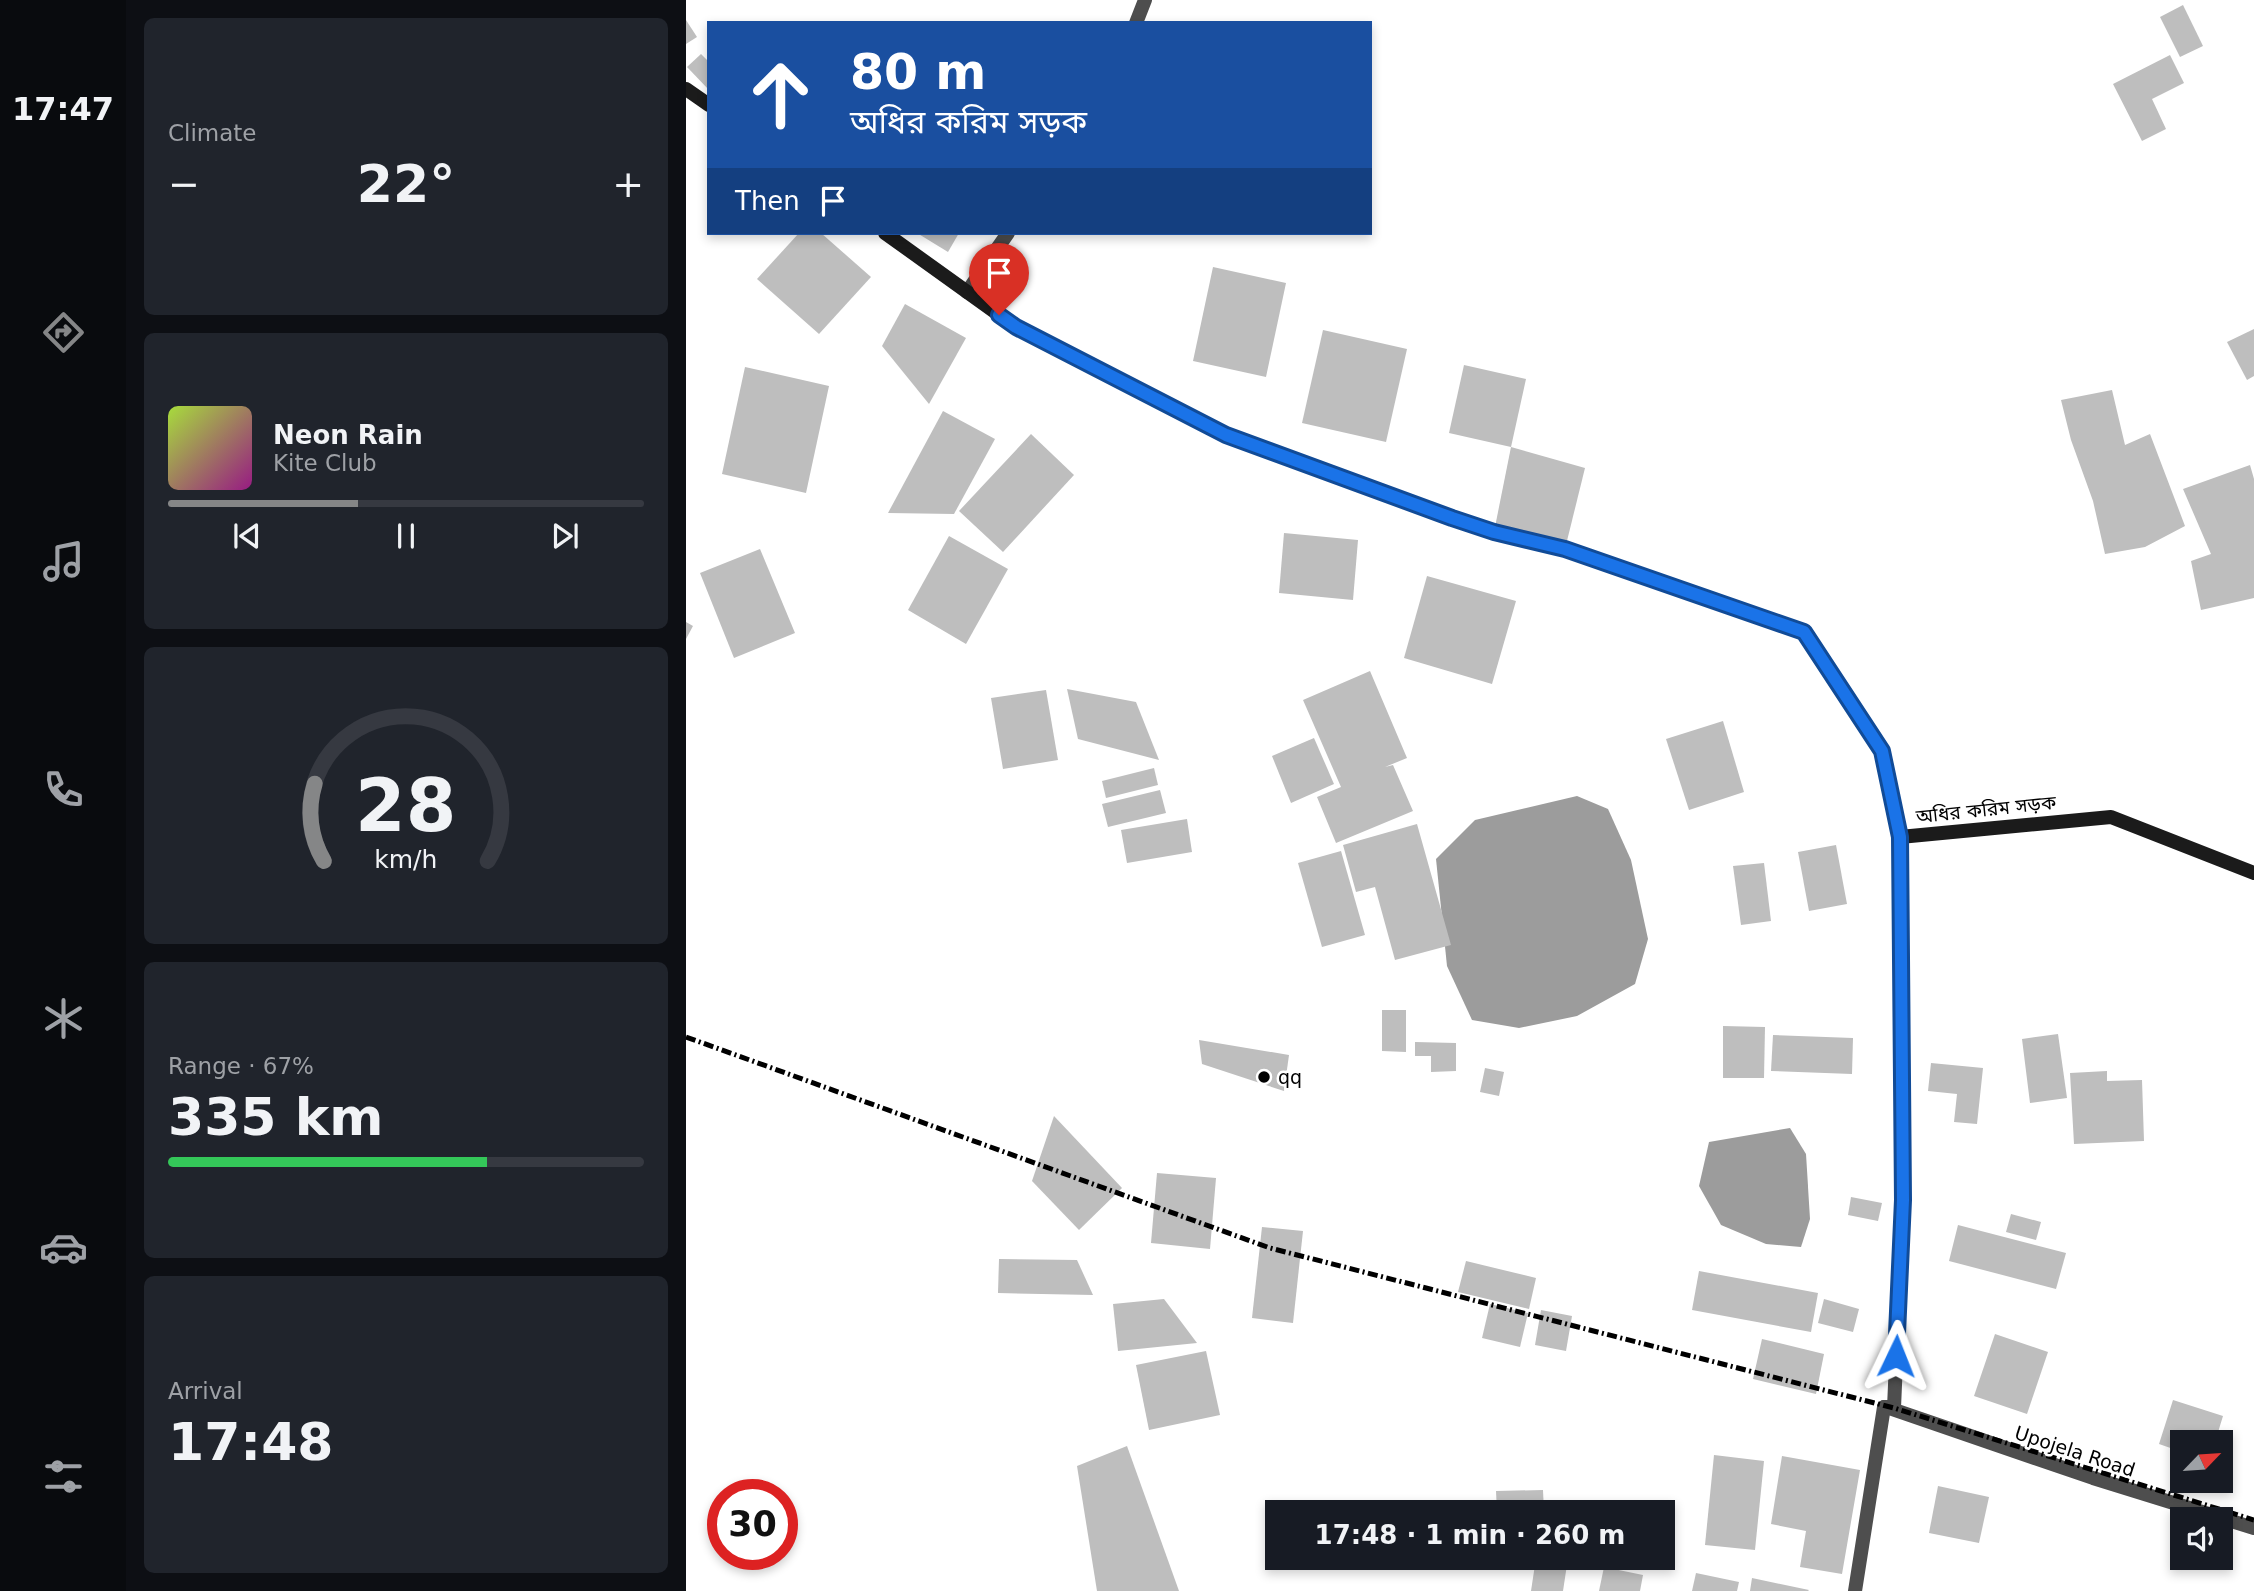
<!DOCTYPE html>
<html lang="en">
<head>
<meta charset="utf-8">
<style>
  :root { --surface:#171b24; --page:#20242c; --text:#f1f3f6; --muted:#9ea1a6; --line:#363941; --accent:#858687 }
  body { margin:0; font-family:"DejaVu Sans","Noto Sans Bengali",sans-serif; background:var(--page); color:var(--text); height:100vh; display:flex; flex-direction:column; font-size:26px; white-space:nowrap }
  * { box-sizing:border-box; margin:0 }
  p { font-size:23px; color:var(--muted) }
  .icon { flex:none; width:38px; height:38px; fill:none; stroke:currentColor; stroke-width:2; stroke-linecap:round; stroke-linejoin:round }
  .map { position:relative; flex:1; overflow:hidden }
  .sheet { display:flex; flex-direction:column; gap:18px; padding:18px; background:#0d0f14; width:560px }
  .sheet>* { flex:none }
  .hud { position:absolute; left:21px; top:21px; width:665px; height:214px; border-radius:0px; box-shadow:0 4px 10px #0003; background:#1a4fa0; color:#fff; overflow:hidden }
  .needle { width:46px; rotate:65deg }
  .controls { position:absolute; left:1484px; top:1430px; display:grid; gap:14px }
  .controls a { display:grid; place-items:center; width:63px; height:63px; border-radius:0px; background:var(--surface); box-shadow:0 4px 10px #0003; font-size:35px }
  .speed { position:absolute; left:21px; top:1479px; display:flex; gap:14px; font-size:35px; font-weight:700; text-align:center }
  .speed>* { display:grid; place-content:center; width:91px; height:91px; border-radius:50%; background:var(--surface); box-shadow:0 4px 10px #0003; line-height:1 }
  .speed .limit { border:10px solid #d22; background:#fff; color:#111 }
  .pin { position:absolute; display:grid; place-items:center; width:60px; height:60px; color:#fff; margin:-72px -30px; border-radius:50% 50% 50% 0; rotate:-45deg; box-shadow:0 0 7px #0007 }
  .pin .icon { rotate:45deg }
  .me { position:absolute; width:77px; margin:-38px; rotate:2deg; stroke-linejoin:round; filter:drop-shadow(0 0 5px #0008) }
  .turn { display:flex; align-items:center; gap:24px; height:147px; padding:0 28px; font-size:32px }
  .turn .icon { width:91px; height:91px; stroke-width:2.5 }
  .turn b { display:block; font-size:49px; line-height:60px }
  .then { display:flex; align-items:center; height:66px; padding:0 28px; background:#0003; gap:14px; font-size:26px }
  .big { font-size:52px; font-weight:600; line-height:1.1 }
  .sheet .widget { flex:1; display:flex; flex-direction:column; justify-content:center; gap:10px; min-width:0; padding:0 24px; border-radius:10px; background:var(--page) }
  .sheet .dial { align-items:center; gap:0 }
  .dial svg { height:182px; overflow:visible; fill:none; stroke:var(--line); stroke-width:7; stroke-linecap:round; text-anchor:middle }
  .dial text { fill:var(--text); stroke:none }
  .song { display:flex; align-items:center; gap:21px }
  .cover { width:84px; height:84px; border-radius:10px; background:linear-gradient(135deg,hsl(80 70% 55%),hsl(310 70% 35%)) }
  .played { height:7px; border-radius:4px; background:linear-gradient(90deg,var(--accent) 40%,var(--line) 40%) }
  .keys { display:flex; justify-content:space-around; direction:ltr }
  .heat { display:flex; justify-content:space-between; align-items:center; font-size:38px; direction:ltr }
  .charge { height:10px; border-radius:5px; background:linear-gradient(90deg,#34c759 67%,var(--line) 0) }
  .trip { position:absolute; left:579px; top:1500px; width:410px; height:70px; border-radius:0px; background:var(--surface); box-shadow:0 4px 10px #0003; font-weight:600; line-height:70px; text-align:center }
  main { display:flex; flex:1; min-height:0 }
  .menu { display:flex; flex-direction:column; width:126px; justify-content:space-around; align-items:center; background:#090b0e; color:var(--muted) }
  .menu .icon { width:49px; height:49px }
  .menu .selected { color:var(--accent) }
  .menu b { font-size:32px; color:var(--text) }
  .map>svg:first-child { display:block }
  .water { fill:#9c9c9c }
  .building { fill:#bebebe }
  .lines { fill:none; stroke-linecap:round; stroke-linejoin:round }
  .minor { stroke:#4e4e4e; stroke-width:14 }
  .secondary { stroke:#1b1b1b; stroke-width:14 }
  .rail { stroke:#000; stroke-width:5; stroke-dasharray:10 3.5 2 3.5; stroke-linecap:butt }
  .route-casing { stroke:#114b97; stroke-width:18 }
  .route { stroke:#1a73e8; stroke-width:12 }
  .poi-dot { fill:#000; stroke:#fff; stroke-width:2.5 }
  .labels { text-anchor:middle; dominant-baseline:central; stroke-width:5; stroke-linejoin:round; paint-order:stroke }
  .street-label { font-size:19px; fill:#000; stroke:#fff }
  .poi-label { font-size:19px; fill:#000; stroke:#fff; text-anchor:start }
</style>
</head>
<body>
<main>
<nav class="menu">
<b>17:47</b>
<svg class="icon selected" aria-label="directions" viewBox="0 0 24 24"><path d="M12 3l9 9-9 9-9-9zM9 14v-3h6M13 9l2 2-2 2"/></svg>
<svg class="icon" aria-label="music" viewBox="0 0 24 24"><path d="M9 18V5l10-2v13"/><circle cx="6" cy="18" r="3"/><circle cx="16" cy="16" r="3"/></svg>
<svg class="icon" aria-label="phone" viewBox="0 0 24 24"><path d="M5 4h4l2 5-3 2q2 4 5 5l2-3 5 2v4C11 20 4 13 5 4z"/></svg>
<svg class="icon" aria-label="climate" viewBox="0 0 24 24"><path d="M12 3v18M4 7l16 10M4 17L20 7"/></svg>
<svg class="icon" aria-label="car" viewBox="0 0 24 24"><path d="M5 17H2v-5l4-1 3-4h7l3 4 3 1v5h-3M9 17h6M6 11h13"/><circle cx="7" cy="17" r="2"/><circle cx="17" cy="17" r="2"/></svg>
<svg class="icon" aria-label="filters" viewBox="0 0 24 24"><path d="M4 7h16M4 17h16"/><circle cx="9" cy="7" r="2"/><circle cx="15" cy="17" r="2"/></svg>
</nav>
<section class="sheet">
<div class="widget"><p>Climate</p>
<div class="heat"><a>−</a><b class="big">22°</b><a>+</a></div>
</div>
<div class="widget">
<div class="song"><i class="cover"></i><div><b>Neon Rain</b><p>Kite Club</p></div></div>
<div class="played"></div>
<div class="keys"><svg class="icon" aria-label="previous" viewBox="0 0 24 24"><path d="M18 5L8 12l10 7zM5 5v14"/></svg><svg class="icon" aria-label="pause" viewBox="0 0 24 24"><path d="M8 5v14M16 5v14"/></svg><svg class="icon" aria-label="next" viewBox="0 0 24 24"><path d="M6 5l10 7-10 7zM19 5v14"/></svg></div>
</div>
<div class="widget dial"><svg viewBox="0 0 100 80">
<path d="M14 69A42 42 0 1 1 86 69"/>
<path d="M14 69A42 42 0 0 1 10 35" stroke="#858687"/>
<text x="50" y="56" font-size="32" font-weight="700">28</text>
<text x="50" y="72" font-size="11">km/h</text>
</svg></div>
<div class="widget"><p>Range · 67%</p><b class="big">335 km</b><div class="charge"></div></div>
<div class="widget"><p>Arrival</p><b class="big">17:48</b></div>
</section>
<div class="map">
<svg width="1568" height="1591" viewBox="0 0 1568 1591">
  <rect width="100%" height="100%" fill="#fff"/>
  <g class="water">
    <polygon points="891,796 922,809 945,860 962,939 949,984 891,1016 833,1028 786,1020 761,966 750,859 789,820"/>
    <polygon points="1104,1128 1120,1154 1124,1219 1115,1247 1080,1244 1035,1225 1013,1186 1023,1142"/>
  </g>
  <g class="building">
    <polygon points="1497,5 1517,46 1494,57 1474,17"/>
    <polygon points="0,20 11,37 0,44"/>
    <polygon points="15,54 23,62 23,90 1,67"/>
    <polygon points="1484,55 1498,83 1466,99 1480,129 1456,141 1427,84"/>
    <polygon points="113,233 135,233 185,277 133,334 71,279"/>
    <polygon points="231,233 273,233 262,252"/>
    <polygon points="527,267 600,283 580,377 507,361"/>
    <polygon points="219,304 280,338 243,404 196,346"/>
    <polygon points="1568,329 1568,376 1561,380 1541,342"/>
    <polygon points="637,330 721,349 700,442 616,423"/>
    <polygon points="778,365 840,379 825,447 763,433"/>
    <polygon points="59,367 143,386 120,493 36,474"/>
    <polygon points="1426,390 1439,445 1464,434 1499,526 1459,547 1419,554 1407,501 1385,440 1375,400"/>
    <polygon points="257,411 309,439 268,514 202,513"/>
    <polygon points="345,434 388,475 317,552 273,511"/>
    <polygon points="825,447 899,468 879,549 808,532"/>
    <polygon points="1564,465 1568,479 1568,598 1515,610 1505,561 1525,554 1497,489"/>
    <polygon points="598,533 672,540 667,600 593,593"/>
    <polygon points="263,536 322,569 280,644 222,610"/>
    <polygon points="74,549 109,633 48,658 14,573"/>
    <polygon points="741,576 830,601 806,684 718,658"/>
    <polygon points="0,622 7,626 0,639"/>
    <polygon points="684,671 721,758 699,767 707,765 727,811 650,843 631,797 655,787 617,700"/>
    <polygon points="381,689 450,702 473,760 392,739"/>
    <polygon points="360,690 372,760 317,769 305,698"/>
    <polygon points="1037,721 1058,792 1003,810 980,739"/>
    <polygon points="628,738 648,784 605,803 586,756"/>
    <polygon points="468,768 472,785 420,798 416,781"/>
    <polygon points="474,790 480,813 422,827 416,804"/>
    <polygon points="501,819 506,852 441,863 435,830"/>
    <polygon points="731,824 765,945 709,960 689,887 670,892 657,845"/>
    <polygon points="1150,845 1161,904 1123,911 1112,852"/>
    <polygon points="655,851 679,935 636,947 612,863"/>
    <polygon points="1078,863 1085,921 1055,925 1047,866"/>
    <polygon points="696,1010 720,1010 720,1052 696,1051"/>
    <polygon points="1037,1026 1079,1027 1078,1078 1037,1078"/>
    <polygon points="1372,1034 1381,1098 1344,1103 1336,1039"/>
    <polygon points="1087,1035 1167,1038 1166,1074 1085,1071"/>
    <polygon points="513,1040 603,1055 598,1091 516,1064"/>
    <polygon points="729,1042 770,1043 770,1071 745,1072 745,1056 729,1056"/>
    <polygon points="1245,1063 1297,1068 1291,1124 1268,1122 1271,1094 1242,1091"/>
    <polygon points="799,1068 818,1072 813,1096 794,1092"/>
    <polygon points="1421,1071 1421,1081 1456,1080 1458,1141 1388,1144 1384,1073"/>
    <polygon points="368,1116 436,1188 393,1230 346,1181"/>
    <polygon points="471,1173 530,1178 524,1249 465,1243"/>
    <polygon points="1165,1197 1196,1203 1192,1221 1162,1215"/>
    <polygon points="1325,1214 1355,1222 1350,1240 1320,1232"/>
    <polygon points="1272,1225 1380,1253 1370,1289 1263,1261"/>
    <polygon points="576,1227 617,1231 607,1323 566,1318"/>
    <polygon points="313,1259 391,1260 407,1295 312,1293"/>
    <polygon points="780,1261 850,1278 843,1309 772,1292"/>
    <polygon points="1013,1271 1132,1293 1125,1332 1006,1310"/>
    <polygon points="478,1299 511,1343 432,1351 427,1304"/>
    <polygon points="1138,1299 1173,1309 1167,1332 1132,1323"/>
    <polygon points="804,1304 842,1313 834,1347 796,1338"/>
    <polygon points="855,1310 886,1316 880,1351 849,1345"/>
    <polygon points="1309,1334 1362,1352 1341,1414 1288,1396"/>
    <polygon points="1076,1339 1138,1354 1130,1394 1067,1379"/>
    <polygon points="520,1351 534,1415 463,1430 450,1365"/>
    <polygon points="1487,1400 1537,1416 1529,1442 1496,1442 1496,1452 1473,1444"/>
    <polygon points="441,1446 493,1591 411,1591 391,1466"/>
    <polygon points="1028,1455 1078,1461 1069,1550 1019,1545"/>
    <polygon points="1096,1456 1174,1470 1156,1574 1114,1567 1120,1531 1085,1524"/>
    <polygon points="1252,1486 1303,1497 1293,1543 1243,1533"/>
    <polygon points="857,1490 858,1512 811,1512 810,1491"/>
    <polygon points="850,1558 882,1558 877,1591 845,1591"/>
    <polygon points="918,1567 957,1575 954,1591 913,1591"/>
    <polygon points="1010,1573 1053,1582 1051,1591 1006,1591"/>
    <polygon points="1066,1578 1123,1590 1122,1591 1064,1591"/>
  </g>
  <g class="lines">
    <g class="minor">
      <polyline points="450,23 459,0"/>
      <polyline points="281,292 322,233"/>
      <polyline points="1198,1407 1208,1408 1217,1200 1214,837"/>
      <polyline points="1200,1407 1407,1478 1568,1528"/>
      <polyline points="1169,1591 1198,1407"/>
    </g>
    <g class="secondary">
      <polyline points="0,89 23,105"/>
      <polyline points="199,233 330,327 540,435 766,518 808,532 879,549 1118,632 1196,751 1214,837 1425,817 1568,873"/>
    </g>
    <polyline class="rail" points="0,1037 584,1248 1208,1408 1568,1520"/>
  </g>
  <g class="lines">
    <g class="route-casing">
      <polyline id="route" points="313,315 330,327 540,435 766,518 808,532 879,549 1118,632 1196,751 1214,837 1217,1200 1210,1356"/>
    </g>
    <use href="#route" class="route"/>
  </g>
  <circle class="poi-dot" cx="578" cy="1077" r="7"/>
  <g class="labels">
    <g class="street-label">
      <text transform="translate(1300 809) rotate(-6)">অধির করিম সড়ক</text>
      <text transform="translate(1389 1451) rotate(18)">Upojela Road</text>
    </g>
    <g class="poi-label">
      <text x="592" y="1077">qq</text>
    </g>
  </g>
</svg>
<div class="controls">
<a><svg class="needle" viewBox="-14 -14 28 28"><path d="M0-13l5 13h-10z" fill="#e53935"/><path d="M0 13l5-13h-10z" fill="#9ea1a6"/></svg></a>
<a><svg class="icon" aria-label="sound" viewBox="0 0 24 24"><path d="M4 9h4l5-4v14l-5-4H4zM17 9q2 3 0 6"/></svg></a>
</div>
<div class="speed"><div class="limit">30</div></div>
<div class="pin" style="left:313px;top:315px;background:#d93025"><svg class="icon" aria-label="arrive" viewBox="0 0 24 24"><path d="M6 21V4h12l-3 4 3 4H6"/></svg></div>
<svg class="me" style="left:1210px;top:1356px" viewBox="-20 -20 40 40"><path d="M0-17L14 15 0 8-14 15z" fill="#1a73e8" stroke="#fff" stroke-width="4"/></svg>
<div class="trip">17:48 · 1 min · 260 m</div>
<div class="hud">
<div class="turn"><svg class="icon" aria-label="ahead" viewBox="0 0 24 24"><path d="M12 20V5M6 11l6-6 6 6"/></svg><div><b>80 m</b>অধির করিম সড়ক</div></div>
<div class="then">Then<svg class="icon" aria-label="arrive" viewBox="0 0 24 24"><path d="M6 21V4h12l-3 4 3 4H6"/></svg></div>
</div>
</div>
</main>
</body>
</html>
